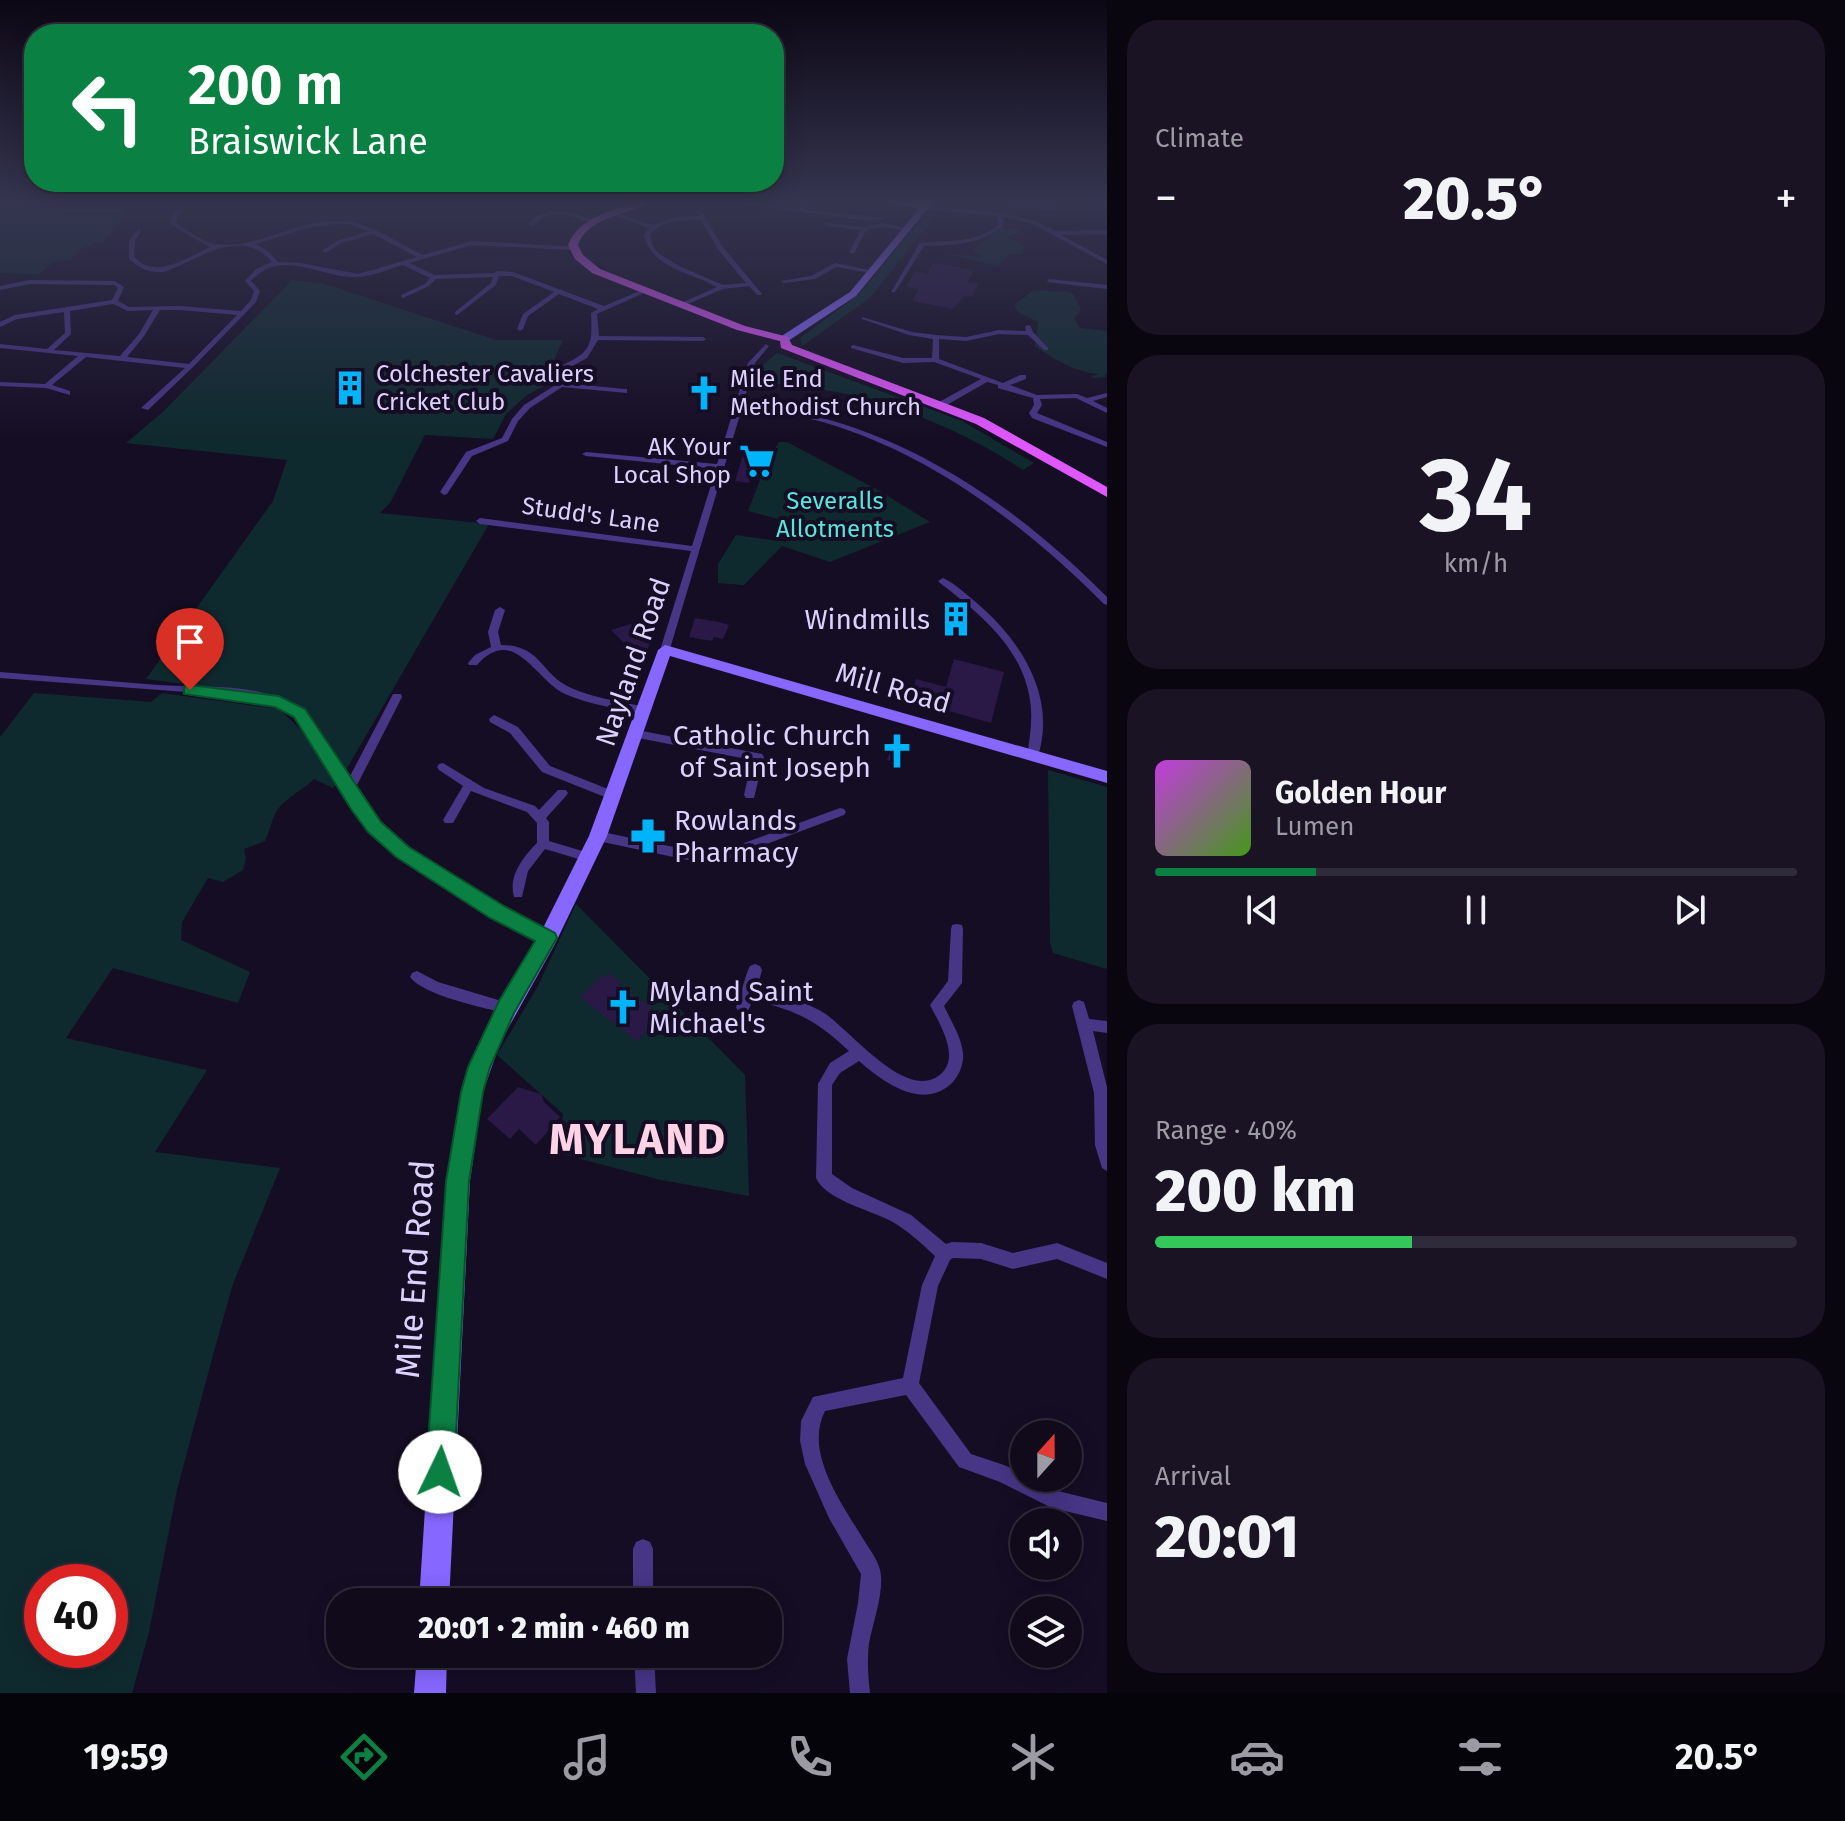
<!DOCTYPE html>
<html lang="en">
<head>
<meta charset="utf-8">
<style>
  :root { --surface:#100a1b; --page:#191324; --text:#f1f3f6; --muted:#9c9aa3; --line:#302b3a; --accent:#0b8043 }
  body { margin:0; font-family:"Fira Sans",sans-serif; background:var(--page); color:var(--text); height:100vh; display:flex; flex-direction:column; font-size:30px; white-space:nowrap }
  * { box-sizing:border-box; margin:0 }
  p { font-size:26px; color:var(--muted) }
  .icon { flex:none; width:44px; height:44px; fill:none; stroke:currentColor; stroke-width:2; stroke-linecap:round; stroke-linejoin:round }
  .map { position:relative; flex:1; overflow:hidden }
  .side { display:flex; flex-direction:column; gap:20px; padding:20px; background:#09060f; width:738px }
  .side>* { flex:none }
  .hud { position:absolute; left:24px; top:24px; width:760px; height:168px; border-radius:32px; box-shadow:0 4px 20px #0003,0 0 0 2px var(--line); background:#0b8043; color:#fff; overflow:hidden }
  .needle { width:52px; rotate:21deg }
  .controls { position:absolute; left:1010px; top:1420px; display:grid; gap:16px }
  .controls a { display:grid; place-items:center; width:72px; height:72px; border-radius:50%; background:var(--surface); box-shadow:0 4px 20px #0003,0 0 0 2px var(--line); font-size:40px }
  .speed { position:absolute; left:24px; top:1564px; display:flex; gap:16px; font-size:40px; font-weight:700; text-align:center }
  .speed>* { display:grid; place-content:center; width:104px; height:104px; border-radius:50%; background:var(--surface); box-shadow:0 4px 20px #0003,0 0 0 2px var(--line); line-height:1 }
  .speed .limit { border:12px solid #d22; background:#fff; color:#111 }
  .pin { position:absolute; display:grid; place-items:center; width:68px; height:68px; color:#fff; margin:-82px -34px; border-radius:50% 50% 50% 0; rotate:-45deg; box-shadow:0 0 8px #0007 }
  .pin .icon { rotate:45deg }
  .me { position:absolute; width:88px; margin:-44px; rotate:3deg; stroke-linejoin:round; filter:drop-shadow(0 0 6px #0008) }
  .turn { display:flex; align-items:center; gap:28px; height:168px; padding:0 32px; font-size:36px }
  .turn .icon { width:104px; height:104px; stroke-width:2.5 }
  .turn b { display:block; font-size:56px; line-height:68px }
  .big { font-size:60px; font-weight:800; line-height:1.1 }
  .side .tile { flex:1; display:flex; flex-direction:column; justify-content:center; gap:12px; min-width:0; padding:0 28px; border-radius:32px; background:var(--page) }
  .side .dial { align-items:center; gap:0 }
  .dial b { font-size:104px; line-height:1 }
  .song { display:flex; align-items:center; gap:24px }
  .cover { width:96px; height:96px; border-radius:12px; background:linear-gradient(135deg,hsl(290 70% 55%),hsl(100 70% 35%)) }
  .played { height:8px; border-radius:4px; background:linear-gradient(90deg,var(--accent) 25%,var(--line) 25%) }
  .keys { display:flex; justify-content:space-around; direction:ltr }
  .heat { display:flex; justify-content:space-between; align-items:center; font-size:44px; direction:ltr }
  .charge { height:12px; border-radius:6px; background:linear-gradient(90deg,#34c759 40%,var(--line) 0) }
  .trip { position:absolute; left:326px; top:1588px; width:456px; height:80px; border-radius:32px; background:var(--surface); box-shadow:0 4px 20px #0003,0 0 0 2px var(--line); font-weight:800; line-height:80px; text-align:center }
  .menu { display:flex; height:128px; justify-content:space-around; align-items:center; background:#06040b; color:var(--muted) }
  .menu .icon { width:56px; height:56px }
  .menu .active { color:var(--accent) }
  .menu b { font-size:36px; color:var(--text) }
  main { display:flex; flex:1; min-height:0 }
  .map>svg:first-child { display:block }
  .green { fill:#0f2a2f; fill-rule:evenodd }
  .building { fill:#2a1846 }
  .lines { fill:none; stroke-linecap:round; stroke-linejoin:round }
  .street { fill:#473586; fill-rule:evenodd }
  .secondary { fill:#8667ff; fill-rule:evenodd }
  .primary { fill:#df57ff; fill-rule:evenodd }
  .route { fill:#0b8043; stroke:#07532c; stroke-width:2 }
  .labels { text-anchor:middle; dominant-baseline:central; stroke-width:8; stroke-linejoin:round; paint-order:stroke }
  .far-poi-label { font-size:24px; fill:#ded0ff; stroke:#150d24; text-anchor:start }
  .far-park-label { font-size:24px; fill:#55e6dc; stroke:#150d24 }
  .far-street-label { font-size:24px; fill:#ded0ff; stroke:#150d24 }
  .poi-label { font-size:28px; fill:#ded0ff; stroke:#150d24; text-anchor:end }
  .street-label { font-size:28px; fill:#ded0ff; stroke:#150d24 }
  .near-street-label { font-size:34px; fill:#ded0ff; stroke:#150d24 }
  .near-district-label { font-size:44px; font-weight:bold; letter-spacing:2px; fill:#ffd2e6; stroke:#150d24 }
</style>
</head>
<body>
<main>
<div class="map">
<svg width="1107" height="1693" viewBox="0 0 1107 1693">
  <rect width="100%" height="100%" fill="#150d24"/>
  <g class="green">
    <polygon points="0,201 124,201 126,211 118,211 126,214 105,240 82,248 70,260 55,261 39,274 0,273"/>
    <polygon points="933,218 870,298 802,346 800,338 858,295 922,219"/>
    <polygon points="1001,228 1019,229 1021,231 1008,237 1024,246 1022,254 1009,254 998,267 947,254 982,257 973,250"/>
    <path d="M292,280L322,283L496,340H563L542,387L527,395L506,414L493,439L425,435L390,503L380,513L489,524L346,770C327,740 313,713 282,697L146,679L273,501L287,460L126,443L164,411Z"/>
    <path d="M1034,290L1070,292L1074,295L1081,310L1074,318L1080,328L1107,331V374H1104L1107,377L1094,378L1091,376L1100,374C1077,373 1053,359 1035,346L1038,322L1018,312L1014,305Z"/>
    <path d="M777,353L962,421L1034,463L1023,470C975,438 915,411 859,397C825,388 789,386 754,381L769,382L770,378L756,376L766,375L758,370L759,368Z"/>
    <polygon points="779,442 787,442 878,490 930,522 830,562 782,546 744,585 718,583 718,564 736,535 786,542 793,523 748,511 768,459"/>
    <path d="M34,693L151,702L162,693L278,709C304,728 320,756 337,782L333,788L314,779C303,790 288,796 278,809C272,817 270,831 265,841L244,849L246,858L243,870L223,882L208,878L182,922L181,940L250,972L238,1003L113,968L66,1038L207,1070L155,1152L280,1168L233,1284L213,1355L177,1490L149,1632L132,1693H0V737ZM42,1582H110V1650H42Z"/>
    <polygon points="1048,770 1107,787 1107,969 1053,953 1050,942"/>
    <polygon points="576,904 745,1075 749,1196 661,1180 558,1153 549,1145 561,1129 563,1114 497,1055 538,986"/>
  </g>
  <g class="building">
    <polygon points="933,263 974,270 968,282 979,283 972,297 964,296 953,309 912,301 919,289 906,287 915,271 927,274"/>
    <polygon points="743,455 756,457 749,483 735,481"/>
    <polygon points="695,618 719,622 729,625 723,639 714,637 712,641 689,637"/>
    <polygon points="637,622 648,625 654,631 647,651 628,647 611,630"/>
    <polygon points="954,659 1004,672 991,723 910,700 916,679 946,687"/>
    <polygon points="894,740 906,743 900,763 887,760"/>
    <polygon points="610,974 622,983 619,986 639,1002 642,1000 652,1008 649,1011 658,1018 637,1041 580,997 603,975 607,977"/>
    <polygon points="518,1087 541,1094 544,1102 560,1117 536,1145 519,1129 510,1139 487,1119"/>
  </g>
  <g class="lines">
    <g class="street">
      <path d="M186,201H192L178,216L176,223C187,230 202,242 214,244C259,250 298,218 343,221C372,223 397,243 423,255L472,241L575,247L573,250L472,245L409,263L435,275L494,273L497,271L513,272L604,306L642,290H646V292L597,314L599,336L703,337L706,339L703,341L598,340L587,358L565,370L563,378L564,383L624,389H627V393L562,387L530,408L518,421L508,441L472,456L447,494L444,495L440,492L466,452L502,438L512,419L524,405L557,384L555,378L559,367C590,352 593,348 591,313L598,309L559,294L528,316L523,329L520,331L517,329L523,314L554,292L512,276H499L496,285L457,315L455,314V312L491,283L493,277L436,279L429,286L403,298L401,297V295L425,284L430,278L403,265C388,269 369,278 353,277C317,276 281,248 251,281L260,291L256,302L193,367L148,410L141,408L185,368L86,357L52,385L70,391V395L46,388L0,386V382L45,384L78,356L0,348V344L47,349L65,333L64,312L17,319L0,327V322L15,315L112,300L118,288L114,285L30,284L0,290V286L30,280L115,281L124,287L118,301L129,307L180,306L241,311L251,300L254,291L245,281L256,269L272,262C246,231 211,251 181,265C175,267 169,271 163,272C149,273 139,268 129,259V241L138,229L141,231L135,241L134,256C153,281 187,258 210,247L170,224L173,214ZM334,224H348L369,231L337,241L323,250V252H327L341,243L373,234L417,257L358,274L300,263L278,262L269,252L256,244L306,228ZM113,304L128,311L153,310L139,334L120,356L54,350L71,334L70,311ZM160,310H180L237,315L189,364L127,357L144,336Z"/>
      <polygon points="616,201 624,201 638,208 633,209"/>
      <polygon points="741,201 799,209 804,201 809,201 804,210 889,218 867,221 730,202"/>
      <polygon points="1009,204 1053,206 1056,208 1053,210 1007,207"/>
      <path d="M923,206L1000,213L1035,221L1055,231L1107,230V234L1061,235L1107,260V264L1031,223L1003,217V226C980,245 953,245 924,246L895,292H891L920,243C948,240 975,244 998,225L997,216L925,209Z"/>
      <path d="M697,210H701L722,246L762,294L761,295H757L749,286L723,289L683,306H679V304L717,287C691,272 652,269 644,235L649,228L612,214L617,213L652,225L676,217L699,216ZM701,220L717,248L746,283L723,285L679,266L658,253L652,245L650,235C660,219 684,220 701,220Z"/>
      <path d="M552,211L571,212L597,222L594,224C572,216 551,206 533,226L528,225L535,217Z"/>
      <polygon points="825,223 864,227 883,223 910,229 907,231 883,227 866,230 855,252 852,254 849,252 861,230 827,226"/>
      <polygon points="835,263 874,271 871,273 836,267 815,279 784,283 781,281 811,276"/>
      <polygon points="1049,279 1107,285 1107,289 1047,282"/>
      <polygon points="862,317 912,332 936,335 966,337 999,330 1026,331 1025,326 1030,325 1033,332 1048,348 1048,350 1044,350 1028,335 999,334 966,341 939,339 939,359 1003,383 1020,375 1026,375 1026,379 1010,385 1037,395 1077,394 1087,398 1107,393 1107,397 1093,401 1107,408 1107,413 1076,398 1040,399 1042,405 1037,413 1107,442 1107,447 1032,418 1029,413 1034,405 1033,398 998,388 998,385 987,382 945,406 939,406 939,402 981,379 934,362 903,363 851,348 851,346 853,345 903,358 932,358 933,339 909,335 862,319"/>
      <path d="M766,344L769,346L755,363L743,404C774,408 804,412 833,421C938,452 1031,520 1107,597V605L1104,604C1026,526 933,455 826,423C799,415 770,412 742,408L669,652H661L660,650L691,551L480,524L476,521L480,518L692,546L716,469L586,456L582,454L586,452L717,464L748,363Z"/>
      <path d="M943,578C956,584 967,595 978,604C1022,642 1058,699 1037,759H1029L1027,756C1030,737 1033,718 1030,700C1022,647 979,613 940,583L938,581Z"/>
      <path d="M500,607L505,610L498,632L501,645C541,645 540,673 569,687C594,699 622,701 649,708L650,711L649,714L645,715C618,708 590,705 565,694C536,681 514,623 477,665H469L468,663L475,655L491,647L488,632L495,610Z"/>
      <path d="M0,672C53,676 105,681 158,685C202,688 257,682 295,706C321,723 334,754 348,780L393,694H401L402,697L354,791C401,861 480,896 553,934L554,938L553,942L548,943L543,942C492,914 435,889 392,850C375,834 359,818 348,799C330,770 318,733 290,713C272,699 248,697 226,695L0,678Z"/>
      <polygon points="494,715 518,727 550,766 618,793 620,796 618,799 610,799 542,772 510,733 490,722 489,719"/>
      <polygon points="637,730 762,754 764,757 754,798 746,798 744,795 752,760 633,737 632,734"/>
      <path d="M443,763L484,788L535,806L539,810L558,790H566L568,793L566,796L546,818L549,822V841L589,853L591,856L589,859L585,861L545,849L528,871L522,897H514C508,876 523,857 537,843V823L527,812L471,791L453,823H445L443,820L463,786L439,770L437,767L439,764Z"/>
      <polygon points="840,808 844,809 846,812 844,815 711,865 598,841 594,839 592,836 594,833 598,831 711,855"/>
      <path d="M957,924L962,925L963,929L962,983L944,1006C951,1021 961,1036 963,1053C964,1063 960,1074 953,1082C923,1112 883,1082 859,1061L840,1073L832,1085V1174L852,1188L911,1215L946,1244L952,1242L981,1243L1013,1253L1057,1243L1107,1263V1279L1057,1259L1013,1269L981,1259L953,1258L950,1260L938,1286L919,1383L971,1454L1004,1465L1024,1474V1478H1031L1054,1490L1107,1503V1521L1052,1508L1000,1482L959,1467L906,1395L825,1411C804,1452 841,1502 862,1537C868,1547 877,1558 880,1570C885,1590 873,1622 869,1643C867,1660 868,1676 870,1693H850L847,1659L858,1603L861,1574L829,1518L805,1464L800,1441L801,1421L813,1397L903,1378L922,1285L935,1256C921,1243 907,1230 891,1221C870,1210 826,1200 816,1178L818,1084L830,1063L849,1051C816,1020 797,1011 753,1000L748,1011L743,1013L738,1011L736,1007L748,970L750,966L755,964L760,966L762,970L757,989C778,994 801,1000 821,1011C849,1027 907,1106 942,1073C960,1055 939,1023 930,1005L948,981L951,929L952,925Z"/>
      <path d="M417,971L438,982L512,1004L514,1008L512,1012L507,1014C483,1007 424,996 410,977L412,973Z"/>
      <polygon points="1079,1000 1084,1002 1089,1019 1107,1021 1107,1033 1093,1031 1107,1087 1107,1171 1102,1168 1095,1145 1094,1093 1072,1006 1074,1002"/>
      <polygon points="643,1539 650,1542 653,1549 653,1602 633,1602 633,1549 636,1542"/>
      <polygon points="634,1654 654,1654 656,1693 636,1693"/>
    </g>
    <g class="secondary">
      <polygon points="879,201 923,204 934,201 856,296 788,341 780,341 780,337 850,292 919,209"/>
      <polygon points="665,645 1107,771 1107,783 670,656 607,836 555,944 500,1043 483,1092 470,1181 449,1602 419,1602 446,1181 461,1092 484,1033 541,932 589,836 658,650"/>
      <polygon points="417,1654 447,1654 446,1693 414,1693"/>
    </g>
    <path class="primary" d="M641,201H655C631,214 588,216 578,245L583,255L600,269L745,326L788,337L792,345L984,418L1107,487V497L976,424L781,348L780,341L737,330L592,273L575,259L568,245C579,216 615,210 641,201Z"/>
  </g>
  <linearGradient id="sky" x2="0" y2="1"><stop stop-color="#0c0714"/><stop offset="0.46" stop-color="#353550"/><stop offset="1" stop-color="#353550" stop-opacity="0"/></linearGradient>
  <rect width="1107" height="438" fill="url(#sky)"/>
  <polygon class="route" points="190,685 279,696 305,709 381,822 409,847 504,906 555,933 557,938 514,1013 490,1067 483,1092 469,1181 454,1472 449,1482 440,1486 430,1482 426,1472 446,1181 461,1092 468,1067 499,1001 535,941 490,918 396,857 368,832 351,809 294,717 275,707 184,694 184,686"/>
  <defs>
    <g id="building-bare" transform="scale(2.76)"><path d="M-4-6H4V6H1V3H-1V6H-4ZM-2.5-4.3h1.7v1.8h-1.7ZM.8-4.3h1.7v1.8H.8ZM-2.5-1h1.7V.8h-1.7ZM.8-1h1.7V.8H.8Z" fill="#00b4fb" stroke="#150d24" stroke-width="2.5" paint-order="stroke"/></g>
    <g id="church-bare" transform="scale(2.76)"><path d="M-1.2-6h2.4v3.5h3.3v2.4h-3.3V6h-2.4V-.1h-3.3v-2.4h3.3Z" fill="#00b4fb" stroke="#150d24" stroke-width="2.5" paint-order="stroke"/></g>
    <g id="supermarket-bare" transform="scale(2.76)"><path d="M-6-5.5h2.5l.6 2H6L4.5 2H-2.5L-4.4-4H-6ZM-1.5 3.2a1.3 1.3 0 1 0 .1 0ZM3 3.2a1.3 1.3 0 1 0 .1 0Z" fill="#00b4fb" stroke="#150d24" stroke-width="2.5" paint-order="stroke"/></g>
    <g id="pharmacy-bare" transform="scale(2.76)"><path d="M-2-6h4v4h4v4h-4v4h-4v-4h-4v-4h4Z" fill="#00b4fb" stroke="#150d24" stroke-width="2.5" paint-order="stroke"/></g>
  </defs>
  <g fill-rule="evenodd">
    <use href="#building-bare" x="350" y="388"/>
    <use href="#church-bare" x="704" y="393"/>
    <use href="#supermarket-bare" x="757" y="461"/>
    <use href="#building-bare" x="956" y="619"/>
    <use href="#church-bare" x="897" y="751"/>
    <use href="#pharmacy-bare" x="648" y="836"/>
    <use href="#church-bare" x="623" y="1007"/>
  </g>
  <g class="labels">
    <g class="far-poi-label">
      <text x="376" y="374">Colchester Cavaliers<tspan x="376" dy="28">Cricket Club</tspan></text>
      <text x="730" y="379">Mile End<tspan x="730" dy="28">Methodist Church</tspan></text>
      <text x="731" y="447" text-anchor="end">AK Your<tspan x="731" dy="28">Local Shop</tspan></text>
    </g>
    <g class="far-park-label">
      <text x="835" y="501">Severalls<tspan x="835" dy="28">Allotments</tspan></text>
    </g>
    <g class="far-street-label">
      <text transform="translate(591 515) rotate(8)">Studd's Lane</text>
    </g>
    <g class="poi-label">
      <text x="930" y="619">Windmills</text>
      <text x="871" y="735">Catholic Church<tspan x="871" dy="32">of Saint Joseph</tspan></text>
      <text x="674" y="820" text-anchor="start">Rowlands<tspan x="674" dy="32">Pharmacy</tspan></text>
      <text x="649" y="991" text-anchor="start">Myland Saint<tspan x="649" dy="32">Michael's</tspan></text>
    </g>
    <g class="street-label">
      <text transform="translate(633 662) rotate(-71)">Nayland Road</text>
      <text transform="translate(893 688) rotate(16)">Mill Road</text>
    </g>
    <g class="near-street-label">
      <text transform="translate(415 1269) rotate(-86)">Mile End Road</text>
    </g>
    <g class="near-district-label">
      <text x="638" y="1139">MYLAND</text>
    </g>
  </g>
</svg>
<div class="controls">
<a><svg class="needle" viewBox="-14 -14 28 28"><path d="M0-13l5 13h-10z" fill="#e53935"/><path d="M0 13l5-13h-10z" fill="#9c9aa3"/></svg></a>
<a><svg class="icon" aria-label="sound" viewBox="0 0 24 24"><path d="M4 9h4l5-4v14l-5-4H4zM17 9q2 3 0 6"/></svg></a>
<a><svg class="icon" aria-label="layers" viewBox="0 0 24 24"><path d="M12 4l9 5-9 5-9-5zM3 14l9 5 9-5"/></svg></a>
</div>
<div class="speed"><div class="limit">40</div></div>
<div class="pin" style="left:190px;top:690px;background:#d93025"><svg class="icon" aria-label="arrive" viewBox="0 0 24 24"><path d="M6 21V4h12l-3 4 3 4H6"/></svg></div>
<svg class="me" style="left:440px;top:1472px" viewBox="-20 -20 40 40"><circle r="19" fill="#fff"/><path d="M0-13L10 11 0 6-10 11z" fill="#0b8043"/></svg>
<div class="trip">20:01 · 2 min · 460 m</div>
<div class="hud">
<div class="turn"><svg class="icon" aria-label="left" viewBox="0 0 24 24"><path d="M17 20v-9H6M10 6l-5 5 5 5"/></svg><div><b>200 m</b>Braiswick Lane</div></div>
</div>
</div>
<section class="side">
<div class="tile"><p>Climate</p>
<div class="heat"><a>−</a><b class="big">20.5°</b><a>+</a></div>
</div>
<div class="tile dial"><b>34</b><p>km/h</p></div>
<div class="tile">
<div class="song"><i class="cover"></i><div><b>Golden Hour</b><p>Lumen</p></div></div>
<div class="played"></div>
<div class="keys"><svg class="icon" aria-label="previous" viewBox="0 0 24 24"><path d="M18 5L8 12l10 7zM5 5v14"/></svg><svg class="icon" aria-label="pause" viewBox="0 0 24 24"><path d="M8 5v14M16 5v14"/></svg><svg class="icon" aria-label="next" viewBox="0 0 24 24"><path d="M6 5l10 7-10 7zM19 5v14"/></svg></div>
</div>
<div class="tile"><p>Range · 40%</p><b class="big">200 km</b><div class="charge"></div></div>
<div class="tile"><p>Arrival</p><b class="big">20:01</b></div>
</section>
</main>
<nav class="menu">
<b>19:59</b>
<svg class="icon active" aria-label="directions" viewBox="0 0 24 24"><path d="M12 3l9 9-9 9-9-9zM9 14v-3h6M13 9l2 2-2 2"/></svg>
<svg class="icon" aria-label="music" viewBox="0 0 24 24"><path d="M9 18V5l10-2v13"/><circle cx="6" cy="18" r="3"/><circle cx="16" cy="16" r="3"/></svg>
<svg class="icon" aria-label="phone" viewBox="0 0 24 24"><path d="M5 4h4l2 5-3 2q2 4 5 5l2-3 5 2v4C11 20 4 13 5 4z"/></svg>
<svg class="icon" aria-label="climate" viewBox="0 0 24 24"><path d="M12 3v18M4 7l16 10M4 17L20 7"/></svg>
<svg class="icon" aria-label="car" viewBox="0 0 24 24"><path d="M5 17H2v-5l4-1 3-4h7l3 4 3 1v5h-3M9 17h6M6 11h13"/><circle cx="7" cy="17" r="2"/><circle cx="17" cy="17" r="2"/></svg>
<svg class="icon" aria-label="filters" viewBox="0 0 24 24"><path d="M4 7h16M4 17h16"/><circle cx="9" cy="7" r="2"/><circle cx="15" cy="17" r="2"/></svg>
<b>20.5°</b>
</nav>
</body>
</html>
